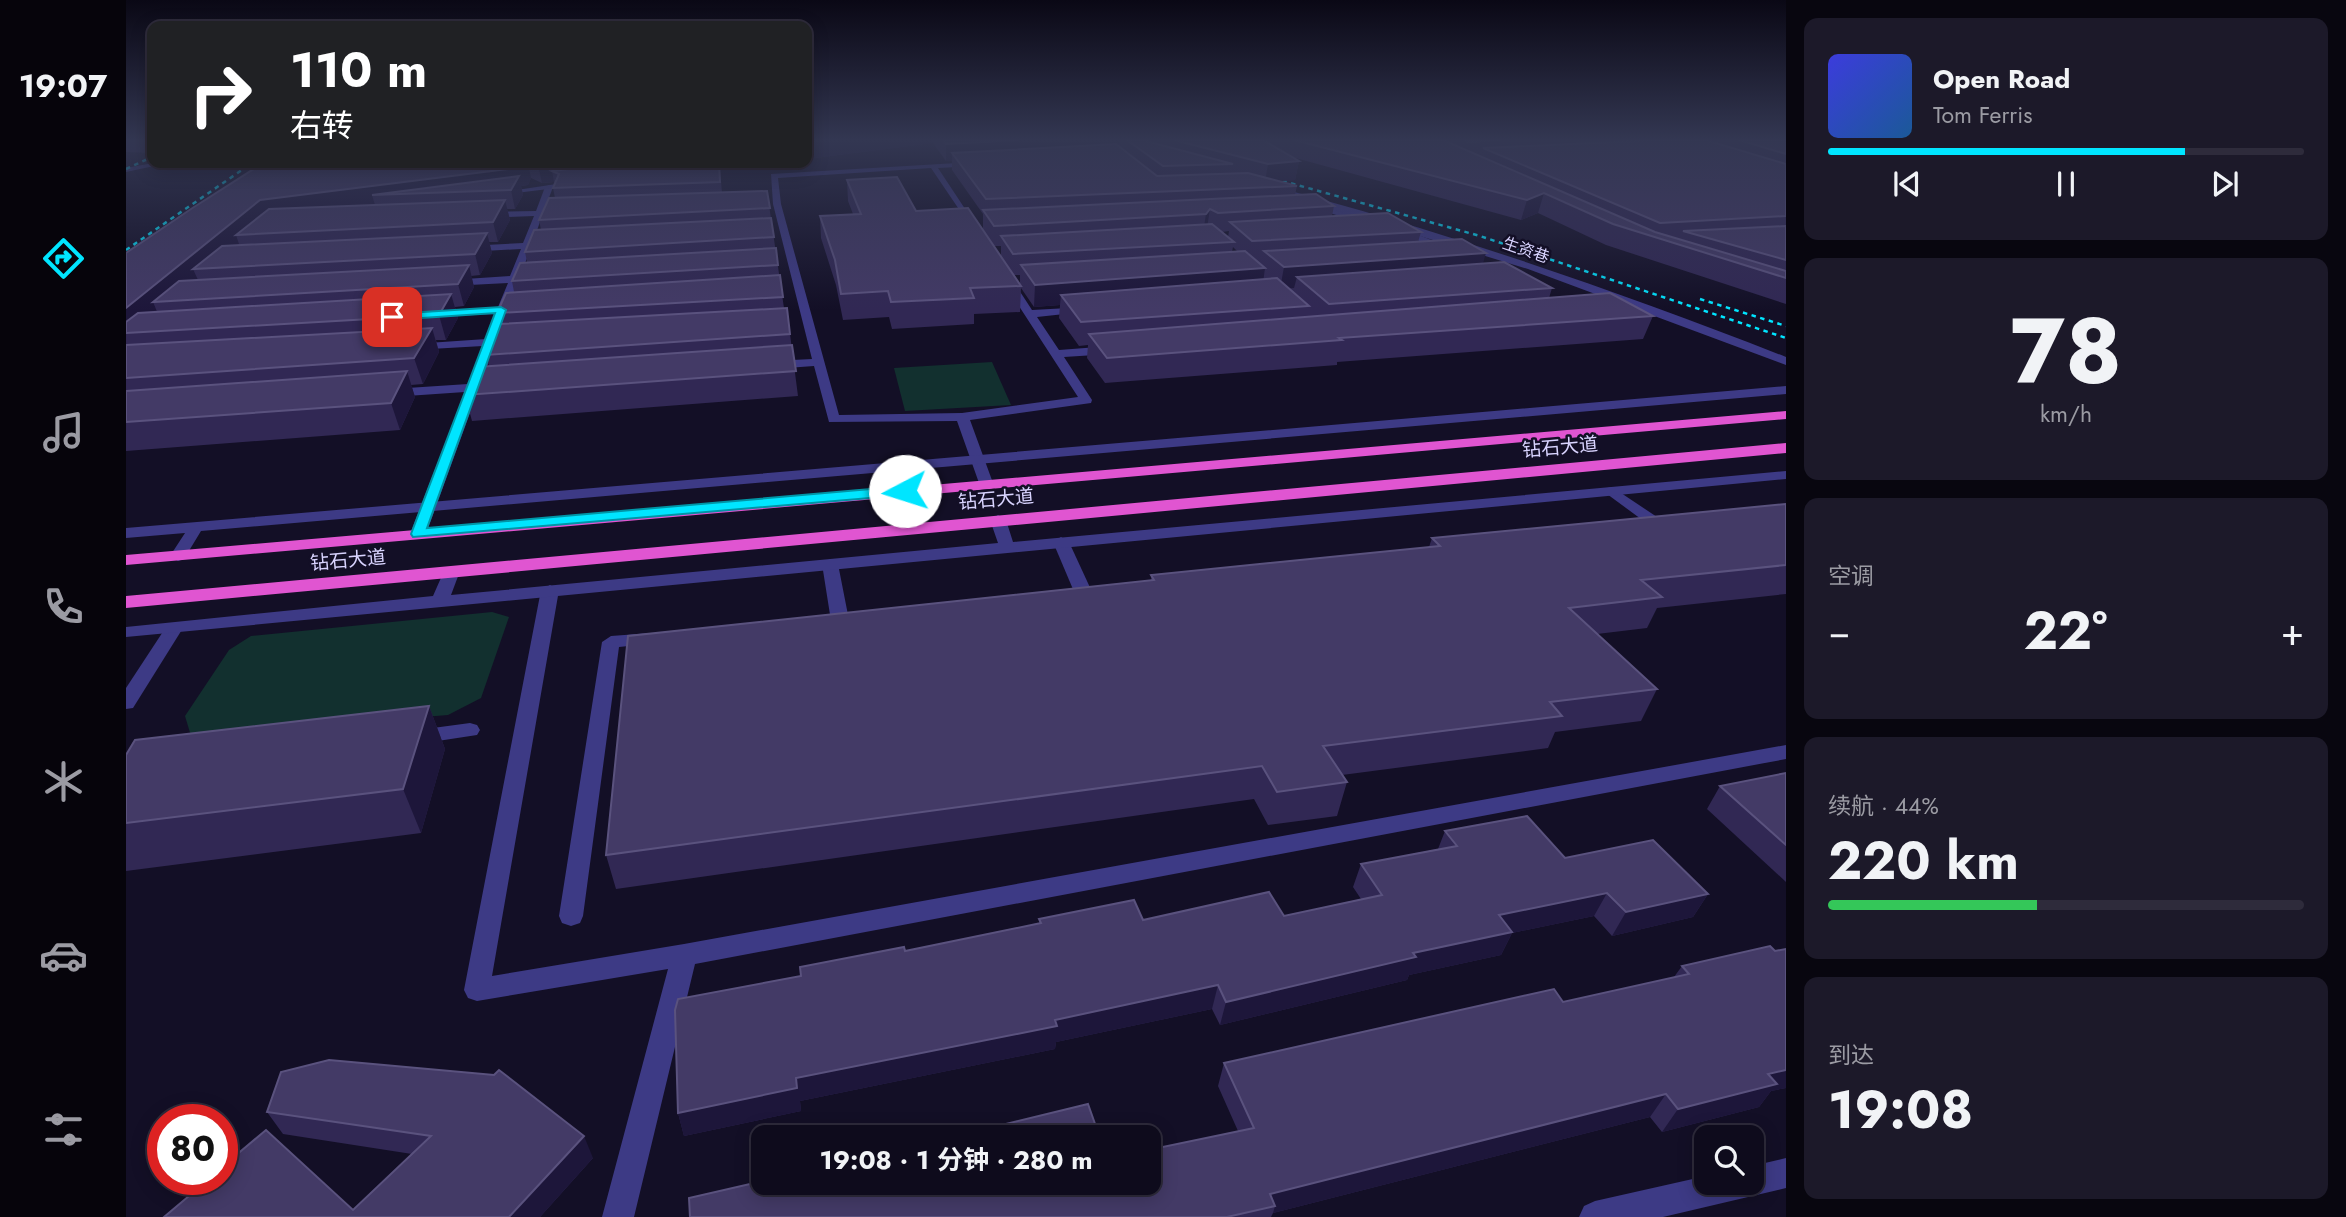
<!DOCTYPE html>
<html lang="zh">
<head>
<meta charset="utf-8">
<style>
  :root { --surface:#0e0b1c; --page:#1c1929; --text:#f1f3f6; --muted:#9b9ba3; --line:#2e2b3b; --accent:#00e5ff }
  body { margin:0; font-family:Jost,"Noto Sans SC",sans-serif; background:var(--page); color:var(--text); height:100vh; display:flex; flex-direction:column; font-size:26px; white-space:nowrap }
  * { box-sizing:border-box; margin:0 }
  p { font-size:23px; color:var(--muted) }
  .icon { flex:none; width:38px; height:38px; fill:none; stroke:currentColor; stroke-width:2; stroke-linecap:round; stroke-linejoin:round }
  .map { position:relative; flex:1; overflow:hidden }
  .details { display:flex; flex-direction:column; gap:18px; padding:18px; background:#08060f; width:560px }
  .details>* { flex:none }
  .hud { position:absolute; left:21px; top:21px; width:665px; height:147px; border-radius:14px; box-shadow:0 4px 18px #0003,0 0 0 2px var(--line); background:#202124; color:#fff; overflow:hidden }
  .fabs { position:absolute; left:1568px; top:1125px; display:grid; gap:14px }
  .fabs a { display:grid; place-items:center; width:70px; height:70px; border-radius:14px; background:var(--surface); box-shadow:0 4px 18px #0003,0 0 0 2px var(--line); font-size:35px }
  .speed { position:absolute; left:21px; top:1104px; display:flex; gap:14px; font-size:35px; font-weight:700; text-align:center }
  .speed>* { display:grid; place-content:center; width:91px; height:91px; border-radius:50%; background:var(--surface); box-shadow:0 4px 18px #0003,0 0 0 2px var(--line); line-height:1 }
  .speed .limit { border:10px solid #d22; background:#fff; color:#111 }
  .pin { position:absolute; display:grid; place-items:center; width:60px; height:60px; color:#fff; margin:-30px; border-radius:14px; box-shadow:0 4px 10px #0006 }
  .me { position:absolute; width:77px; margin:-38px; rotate:265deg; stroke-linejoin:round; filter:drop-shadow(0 0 5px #0008) }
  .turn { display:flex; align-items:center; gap:24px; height:147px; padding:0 28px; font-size:32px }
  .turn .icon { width:91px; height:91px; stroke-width:2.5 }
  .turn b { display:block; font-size:49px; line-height:60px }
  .big { font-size:52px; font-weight:700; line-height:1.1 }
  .details .widget { flex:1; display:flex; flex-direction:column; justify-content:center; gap:10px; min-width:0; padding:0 24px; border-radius:14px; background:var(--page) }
  .details .dial { align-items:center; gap:0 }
  .dial b { font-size:91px; line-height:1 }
  .song { display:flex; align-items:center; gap:21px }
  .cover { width:84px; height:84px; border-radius:10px; background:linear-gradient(135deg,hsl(240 70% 55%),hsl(210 70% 35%)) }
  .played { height:7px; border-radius:4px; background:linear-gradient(90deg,var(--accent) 75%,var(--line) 75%) }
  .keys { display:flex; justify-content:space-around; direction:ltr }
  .heat { display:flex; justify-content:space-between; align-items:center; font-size:38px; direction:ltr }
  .charge { height:10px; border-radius:5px; background:linear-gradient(90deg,#34c759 44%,var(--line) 0) }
  .trip { position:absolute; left:625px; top:1125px; width:410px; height:70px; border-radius:14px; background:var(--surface); box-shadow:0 4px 18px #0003,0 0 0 2px var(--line); font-weight:700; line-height:70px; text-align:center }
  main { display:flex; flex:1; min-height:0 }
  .menu { display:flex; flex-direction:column; width:126px; justify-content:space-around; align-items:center; background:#06040b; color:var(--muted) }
  .menu .icon { width:49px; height:49px }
  .menu .current { color:var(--accent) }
  .menu b { font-size:32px; color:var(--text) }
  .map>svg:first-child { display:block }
  .green { fill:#12302f }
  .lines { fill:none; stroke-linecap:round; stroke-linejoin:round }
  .service { fill:#3d3a85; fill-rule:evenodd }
  .minor { fill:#3d3a85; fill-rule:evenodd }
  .tertiary { fill:#3d3a85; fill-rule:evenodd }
  .trunk { fill:#e055d1; fill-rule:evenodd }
  .rail { stroke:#00e5ff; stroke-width:2.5; stroke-dasharray:4.5 4.5; stroke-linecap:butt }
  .wall { fill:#312854; fill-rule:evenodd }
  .shaded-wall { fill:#1d163a }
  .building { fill:#433a66; stroke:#5a527e; stroke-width:2 }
  .route { fill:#00e5ff; stroke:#0095a6; stroke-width:2 }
  .labels { text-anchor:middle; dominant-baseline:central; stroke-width:5; stroke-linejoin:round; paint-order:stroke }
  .far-street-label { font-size:16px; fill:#d9d4ff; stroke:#130f26 }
  .street-label { font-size:19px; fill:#d9d4ff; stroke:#130f26 }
</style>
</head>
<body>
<main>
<nav class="menu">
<b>19:07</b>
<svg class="icon current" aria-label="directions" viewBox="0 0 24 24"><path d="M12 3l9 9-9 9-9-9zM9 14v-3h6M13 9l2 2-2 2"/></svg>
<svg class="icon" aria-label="music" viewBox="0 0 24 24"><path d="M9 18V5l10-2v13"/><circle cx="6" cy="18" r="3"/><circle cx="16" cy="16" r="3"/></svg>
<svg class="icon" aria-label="phone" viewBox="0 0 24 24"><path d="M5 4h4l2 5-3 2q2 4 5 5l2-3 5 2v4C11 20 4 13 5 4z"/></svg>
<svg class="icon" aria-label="climate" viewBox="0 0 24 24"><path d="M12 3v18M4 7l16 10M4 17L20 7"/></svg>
<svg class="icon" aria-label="car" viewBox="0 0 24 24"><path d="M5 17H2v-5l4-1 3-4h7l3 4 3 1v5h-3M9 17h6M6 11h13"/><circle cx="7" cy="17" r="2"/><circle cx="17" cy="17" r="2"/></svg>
<svg class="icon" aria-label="filters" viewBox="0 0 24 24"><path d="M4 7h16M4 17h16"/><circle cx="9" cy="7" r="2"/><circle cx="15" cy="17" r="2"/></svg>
</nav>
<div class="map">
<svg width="1660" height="1217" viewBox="0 0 1660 1217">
  <rect width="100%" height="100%" fill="#130f26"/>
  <g class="green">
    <polygon points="866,362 885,405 779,411 768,368"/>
    <polygon points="366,612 383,617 355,698 322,715 65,736 59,716 103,650 125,636"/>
  </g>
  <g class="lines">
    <g class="service">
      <polygon points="848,162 851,166 812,168 851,227 847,230 805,168 652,178 655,204 713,415 836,413 952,397 878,283 883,280 887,281 906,310 961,307 962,309 957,312 911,317 933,350 985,346 991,350 985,354 938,357 966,400 965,403 844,420 867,483 860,487 853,483 831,421 703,422 688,366 647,369 641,365 647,361 686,359 647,204 645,174"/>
      <polygon points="423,185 427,187 418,211 438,210 442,213 416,216 407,242 424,241 429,244 405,248 394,276 408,275 413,278 392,282 383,306 394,306 399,309 381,313 371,339 389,338 395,341 389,344 369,346 355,383 364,382 370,386 352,391 300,534 298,537 286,537 284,534 339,392 266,397 260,393 266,389 342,384 357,346 287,350 281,347 287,344 360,339 370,314 307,317 302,314 307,311 372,307 382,283 324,286 319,283 324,280 384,276 395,249 340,252 335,249 340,246 397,243 408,216 361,218 357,215 361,212 410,211 419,187"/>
      <polygon points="1183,201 1247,220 1248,222 1244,225 1180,206"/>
      <polygon points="1268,228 1274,228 1332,250 1324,252 1268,232"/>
      <polygon points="1486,487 1546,527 1548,530 1546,533 1534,533 1481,494 1481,488"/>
      <polygon points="935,537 943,542 967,594 964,598 952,598 949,594 927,542"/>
      <polygon points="704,559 712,564 722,615 735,615 738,619 735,623 714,626 705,621 696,564"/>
      <polygon points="48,623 57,628 7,708 0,709 0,688 42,624"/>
      <polygon points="525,633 534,639 531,643 493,647 457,916 454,923 445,926 436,923 433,916 476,642 485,636"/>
      <polygon points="344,723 351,725 354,730 351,735 292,744 285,742 282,737 285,732 292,730"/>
    </g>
    <g class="minor">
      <polygon points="27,163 42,163 0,172 0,168"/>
      <path d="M1146,186C1321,232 1492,291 1660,357V365L1402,269L1143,190Z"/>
      <polygon points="424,585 433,590 366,976 558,944 1660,745 1660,759 569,964 508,1217 476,1217 542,969 351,1001 342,998 338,990 415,590"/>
      <polygon points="1660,1158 1660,1188 1537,1217 1453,1217 1458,1206 1469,1201 1580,1176 1580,1183 1626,1183 1626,1166"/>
    </g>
    <g class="tertiary">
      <polygon points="451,181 454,185 374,195 370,193"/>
      <polygon points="1660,386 1660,394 75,531 58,559 52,561 44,556 59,533 0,538 0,528"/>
      <polygon points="1660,471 1660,479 0,637 0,627 307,596 318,571 326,566 334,571 325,595 872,543 864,520 872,515 880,520 887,542"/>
    </g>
    <g class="trunk">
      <polygon points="1660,411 1660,419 0,565 0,555"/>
      <polygon points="1660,443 1660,453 0,608 0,596"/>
    </g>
    <g class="rail">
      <polyline points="0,169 26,157"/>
      <polyline points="1139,176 1354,236 1660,338"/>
      <polyline points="0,250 126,163"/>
      <polyline points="1574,299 1660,326"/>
    </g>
  </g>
  <g class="wall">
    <polygon points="0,140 26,140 26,153 0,152"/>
    <path d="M681,140H1660V304L1480,245L1412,213L1395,220L1166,157L1173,161L1169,180L1151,181L1171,186L1169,195L1208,206L1206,216L1295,232L1292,242L1357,264L1426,288L1423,298L1527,316L1517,339L1211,362V365L979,383L961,358L962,345L953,346L933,318L934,305L908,307L895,288L894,312L848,314V324L766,329L763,317L717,320L710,285L695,238L694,216L727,214L722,201L721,180L790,211L857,230V214L826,170V161H820L807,143L681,159ZM1103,231L1102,237L1096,232ZM868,246H875V256ZM1107,247L1112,252H1106ZM888,275H894V284Z"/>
    <polygon points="137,163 653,163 594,170 596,192 641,191 658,308 664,334 672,396 346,421 339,395 363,366 360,355 374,324 371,313 388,292 386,281 401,262 399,252 415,230 413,220 429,198 427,188 428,182 416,183 405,178 402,185 395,186 397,195 389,209 381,209 384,220 372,242 363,242 366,253 354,275 345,276 348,287 338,306 329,307 332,318 320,340 310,340 313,352 297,384 285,385 289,397 274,430 0,451 0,253"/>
    <polygon points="1660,504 1660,594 1531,608 1521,628 1471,634 1531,689 1515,721 1429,732 1422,748 1216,775 1221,782 1211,816 1142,825 1128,799 490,889 480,855 1025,580 1025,575 1303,547 1306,538"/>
    <polygon points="303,706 319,749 295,833 0,871 0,755"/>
    <polygon points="1660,773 1660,882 1581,809 1594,786"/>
    <polygon points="1319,831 1439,858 1582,894 1567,917 1486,936 1468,916 1386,933 1375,955 1283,975 1281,980 1094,1025 1086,1009 930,1042 929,1049 674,1101 675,1111 558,1136 552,1113 675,976 779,951 913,924 913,919 1017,920 1158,916 1235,899 1227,887 1235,864 1312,849"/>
    <polygon points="1660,949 1660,1088 1645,1091 1633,1107 1536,1132 1524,1117 1147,1213 1145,1217 564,1217 1022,1183 1112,1131 1092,1086 1098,1063 1437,1002 1548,977 1556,966"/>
    <polygon points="141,1112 467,1158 414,1217 38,1217 227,1210 286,1154 157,1134"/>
  </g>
  <g class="shaded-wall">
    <polygon points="681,140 807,140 807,143 681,159"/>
    <polygon points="893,140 993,140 992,151 826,153 826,161 820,161 820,144"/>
    <polygon points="1173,161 1169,180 1139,182 1142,164"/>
    <polygon points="402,163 405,178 402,185 395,186 397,195 389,209 385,190 246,195 249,205 110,235 113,244 85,269 67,269 72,280 27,302 32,314 0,333 0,308 134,200"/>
    <polygon points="430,163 587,163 433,174 426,171 428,182 416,183 412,165"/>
    <polygon points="593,163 653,163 594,170 597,201"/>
    <polygon points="1418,193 1412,213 1395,220 1401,200"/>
    <polygon points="379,200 384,220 372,242 367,222"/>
    <polygon points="1084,209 1081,228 1077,233 1080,214"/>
    <polygon points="361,233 366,253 354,275 349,254"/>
    <polygon points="1360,253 1354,274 1171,277 1168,288 1154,289 1158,267"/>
    <polygon points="343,265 348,287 338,306 332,284"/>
    <polygon points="1139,268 1136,290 935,295 934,305 908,307 909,285"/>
    <polygon points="325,294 332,318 320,340 313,315"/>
    <polygon points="306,328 313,352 297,384 288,358"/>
    <polygon points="281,371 289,397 274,430 265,403"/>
    <polygon points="303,706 319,749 295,833 277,789"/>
    <polygon points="1481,893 1468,916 1386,933 1375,955 1283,975 1281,980 1094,1025 1100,1002 1287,953 1373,915"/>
    <polygon points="1582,894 1567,917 1486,936 1500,912"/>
    <polygon points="1092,985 1086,1009 930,1042 929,1049 674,1101 675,1111 558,1136 552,1113 670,1078 929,1020"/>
    <polygon points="1660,1070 1660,1088 1645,1091 1633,1107 1536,1132 1552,1109 1642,1074"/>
    <polygon points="1540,1094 1524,1117 1147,1213 1149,1206 1144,1194"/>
    <polygon points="458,1136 467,1158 414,1217 383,1217"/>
  </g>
  <g class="building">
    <polygon points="817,140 893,140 820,144"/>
    <polygon points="1001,140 1016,140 1107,164 1037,166"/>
    <polygon points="1048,140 1137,140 1173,161 1142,164"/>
    <polygon points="1168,140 1317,140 1529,232 1660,271 1660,278 1487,224 1418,193 1401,200"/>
    <polygon points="1338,140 1374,140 1342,142"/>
    <polygon points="1533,140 1582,140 1583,141 1660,164 1660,216 1534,223 1357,148"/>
    <polygon points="1613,140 1660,140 1660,154"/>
    <polygon points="990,144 1031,176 1122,173 1171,186 860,199 826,153"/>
    <polygon points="137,163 400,163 398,167 134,200 0,308 0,253 65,209"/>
    <polygon points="407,163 430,163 412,165"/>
    <polygon points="492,163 593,163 594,182 427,188 433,174 426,171"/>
    <polygon points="393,176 385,190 246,195"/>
    <polygon points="771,177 790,211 842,208 895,286 844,288 848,298 765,302 762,291 715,294 709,260 694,216 735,214 721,180"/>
    <polygon points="641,191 644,208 413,220 423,198"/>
    <polygon points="1190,194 1208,206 1092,213 1084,209 1080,214 868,226 857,210"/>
    <polygon points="379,200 367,222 110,235 143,209"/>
    <polygon points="1262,213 1295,232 1126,241 1104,222"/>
    <polygon points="645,218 648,237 399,252 408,230"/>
    <polygon points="1086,224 1108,242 887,254 875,236"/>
    <polygon points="1660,226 1660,260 1557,231"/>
    <polygon points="361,233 349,254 67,269 96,246"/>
    <polygon points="1336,239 1360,253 1158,267 1138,251"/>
    <polygon points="650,248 652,265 386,281 394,263"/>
    <polygon points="1119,251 1139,268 909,285 895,265"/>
    <polygon points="1378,262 1426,288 1203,304 1171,277"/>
    <polygon points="343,265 332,284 27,302 53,281"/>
    <polygon points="654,275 657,297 371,313 380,293"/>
    <polygon points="1151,278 1183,306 955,322 935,295"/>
    <polygon points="1484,293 1527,316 1213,338 1216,340 981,358 963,334"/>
    <polygon points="325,294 313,315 0,333 0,322 12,313"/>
    <polygon points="661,308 664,334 360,355 373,324"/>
    <polygon points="306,328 288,358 0,378 0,345"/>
    <polygon points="666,345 670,371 339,395 351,367"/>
    <polygon points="281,371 265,403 0,422 0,391"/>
    <polygon points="1660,504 1660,565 1515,580 1536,597 1443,608 1531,689 1424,702 1436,716 1197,746 1221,782 1151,792 1136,766 480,855 502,636 1028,580 1025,575 1314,546 1306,538"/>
    <polygon points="303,706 277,789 0,823 0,755 9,740"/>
    <polygon points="1660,773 1660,845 1594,786"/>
    <polygon points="1401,816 1439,858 1527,840 1582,894 1500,912 1481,893 1373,915 1386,932 1287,953 1290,957 1100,1002 1092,985 929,1020 931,1026 670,1078 671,1088 552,1113 549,1010 552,999 675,976 674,967 778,947 779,951 915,923 913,919 1008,900 1017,920 1143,892 1158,916 1256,895 1235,864 1331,846 1319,831"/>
    <polygon points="1644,946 1649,951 1660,949 1660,1070 1642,1074 1651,1084 1552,1109 1540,1094 1144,1194 1149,1206 1101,1217 564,1217 563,1198 637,1181 637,1183 1022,1183 1022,1150 1128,1128 1098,1063 1428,989 1437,1002 1563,974 1556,966"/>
    <polygon points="203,1060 368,1075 373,1070 458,1136 383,1217 38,1217 82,1180 96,1180 96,1167 140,1130 227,1210 305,1136 141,1112 155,1072"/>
    <polygon points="962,1104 974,1138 822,1138"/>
  </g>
  <linearGradient id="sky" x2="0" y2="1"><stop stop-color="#0a0815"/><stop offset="0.45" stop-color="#333752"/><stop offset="1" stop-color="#333752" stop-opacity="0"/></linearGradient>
  <rect width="1660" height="310" fill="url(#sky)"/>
  <polygon class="route" points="375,307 380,310 301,528 779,486 786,491 779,495 287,537 285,534 369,313 266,320 261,317 266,314"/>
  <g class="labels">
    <g class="far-street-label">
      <text transform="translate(1400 250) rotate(19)">生资巷</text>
    </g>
    <g class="street-label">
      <text transform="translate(1434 447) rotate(-5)">钻石大道</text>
      <text transform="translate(870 499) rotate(-5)">钻石大道</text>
      <text transform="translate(222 560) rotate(-5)">钻石大道</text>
    </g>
  </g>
</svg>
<div class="fabs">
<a><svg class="icon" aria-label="search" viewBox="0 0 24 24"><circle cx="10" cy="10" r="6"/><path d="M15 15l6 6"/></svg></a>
</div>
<div class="speed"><div class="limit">80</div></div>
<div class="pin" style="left:266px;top:317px;background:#d93025"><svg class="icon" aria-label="arrive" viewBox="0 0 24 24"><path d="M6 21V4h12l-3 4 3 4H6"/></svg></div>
<svg class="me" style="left:779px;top:491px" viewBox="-20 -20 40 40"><circle r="19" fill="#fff"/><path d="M0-13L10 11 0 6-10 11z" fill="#00e5ff"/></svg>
<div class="trip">19:08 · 1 分钟 · 280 m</div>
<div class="hud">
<div class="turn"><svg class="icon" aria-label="right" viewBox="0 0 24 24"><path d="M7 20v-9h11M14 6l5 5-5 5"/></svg><div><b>110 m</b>右转</div></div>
</div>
</div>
<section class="details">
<div class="widget">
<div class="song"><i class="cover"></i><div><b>Open Road</b><p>Tom Ferris</p></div></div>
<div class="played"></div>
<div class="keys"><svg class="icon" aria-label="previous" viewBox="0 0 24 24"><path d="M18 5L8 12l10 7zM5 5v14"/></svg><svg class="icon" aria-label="pause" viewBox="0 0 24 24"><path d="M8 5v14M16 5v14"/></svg><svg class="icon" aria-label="next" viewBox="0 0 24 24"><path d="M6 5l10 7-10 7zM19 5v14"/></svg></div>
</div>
<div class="widget dial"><b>78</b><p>km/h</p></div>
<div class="widget"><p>空调</p>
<div class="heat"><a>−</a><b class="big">22°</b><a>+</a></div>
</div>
<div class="widget"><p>续航 · 44%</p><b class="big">220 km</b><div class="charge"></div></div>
<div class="widget"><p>到达</p><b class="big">19:08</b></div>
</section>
</main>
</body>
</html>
